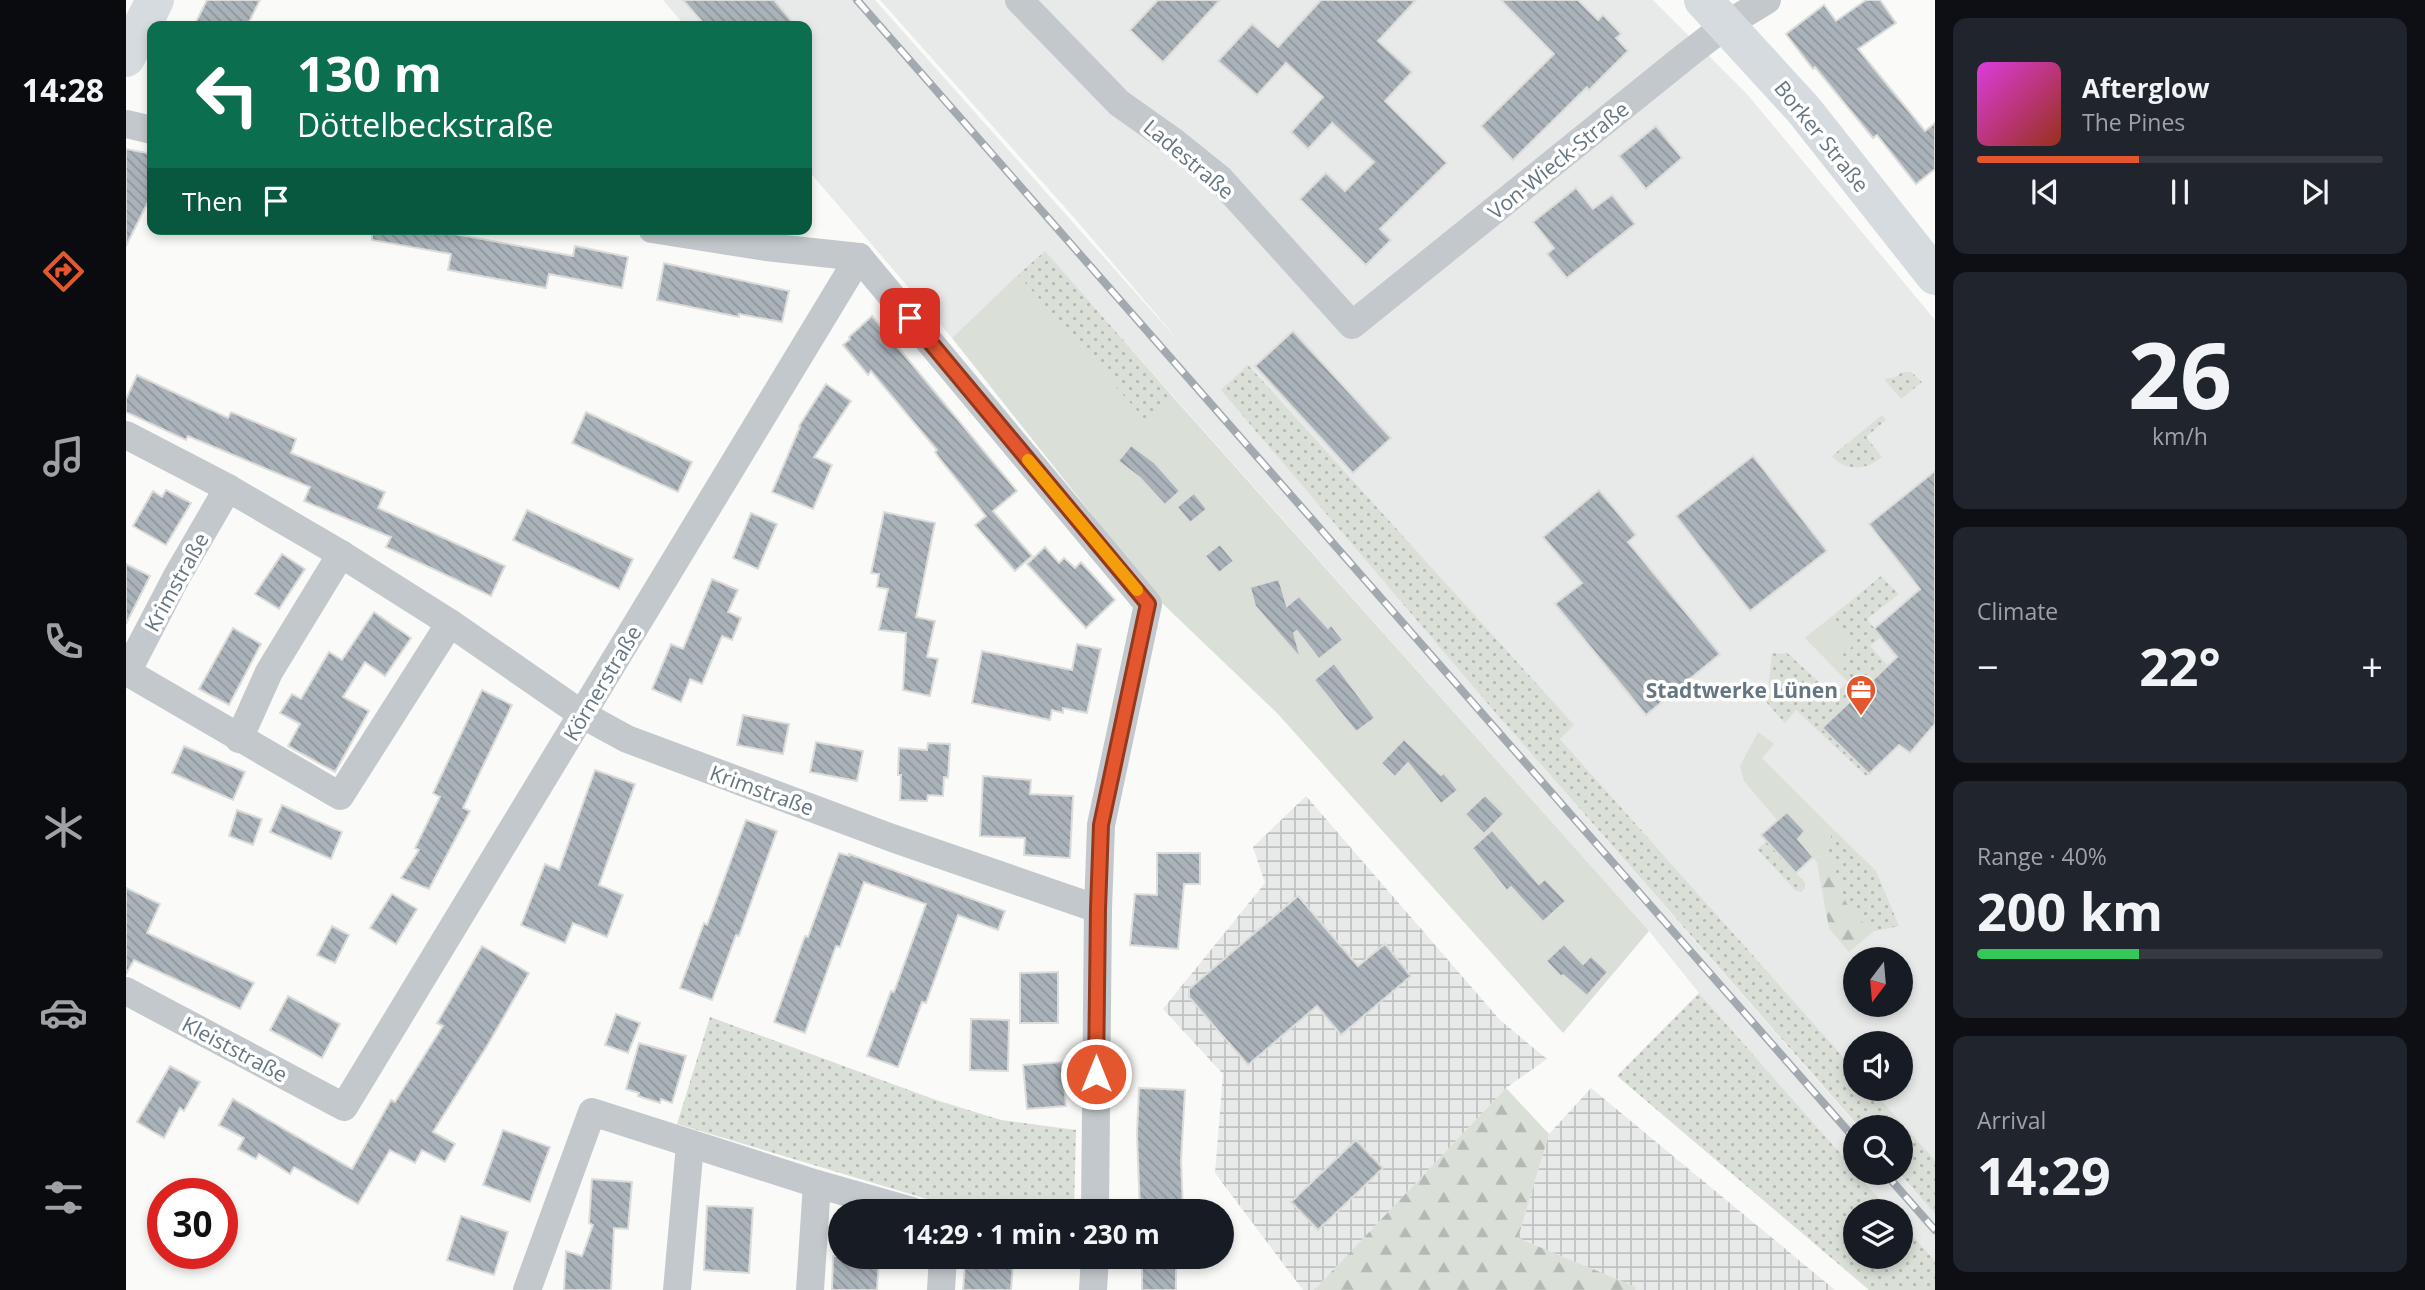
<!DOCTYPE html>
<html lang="en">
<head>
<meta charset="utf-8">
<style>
  :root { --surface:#171b24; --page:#20242c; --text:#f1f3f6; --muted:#9ea1a6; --line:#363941; --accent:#e4572e }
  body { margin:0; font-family:"Open Sans",sans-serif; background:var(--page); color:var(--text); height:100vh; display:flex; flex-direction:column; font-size:26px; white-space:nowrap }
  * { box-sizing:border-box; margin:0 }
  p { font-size:23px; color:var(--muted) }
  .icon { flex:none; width:38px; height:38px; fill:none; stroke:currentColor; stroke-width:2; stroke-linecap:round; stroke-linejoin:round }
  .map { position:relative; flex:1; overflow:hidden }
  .drawer { display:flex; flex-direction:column; gap:18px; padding:18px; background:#0d0f14; width:490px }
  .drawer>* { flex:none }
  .guide { position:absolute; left:21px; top:21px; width:665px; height:214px; border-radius:14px; box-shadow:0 4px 10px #0003; background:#0b6e4f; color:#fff; overflow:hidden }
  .needle { width:46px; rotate:196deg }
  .buttons { position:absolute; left:1717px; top:947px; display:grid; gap:14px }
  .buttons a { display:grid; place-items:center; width:70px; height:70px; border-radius:50%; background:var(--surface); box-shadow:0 4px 10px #0003; font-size:35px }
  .speed { position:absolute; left:21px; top:1178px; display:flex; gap:14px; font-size:35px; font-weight:700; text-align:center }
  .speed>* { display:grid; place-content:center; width:91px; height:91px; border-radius:50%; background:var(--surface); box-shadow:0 4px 10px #0003; line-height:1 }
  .speed .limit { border:10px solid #d22; background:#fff; color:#111 }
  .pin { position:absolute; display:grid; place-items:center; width:60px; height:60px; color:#fff; margin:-30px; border-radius:14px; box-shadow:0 4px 10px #0006 }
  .me { position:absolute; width:77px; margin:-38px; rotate:0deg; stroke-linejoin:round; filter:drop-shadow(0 0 5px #0008) }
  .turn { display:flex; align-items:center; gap:24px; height:147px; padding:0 35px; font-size:32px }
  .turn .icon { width:91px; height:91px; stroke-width:2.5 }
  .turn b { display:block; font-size:49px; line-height:60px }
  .then { display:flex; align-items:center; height:66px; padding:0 35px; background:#0003; gap:14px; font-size:26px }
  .big { font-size:52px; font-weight:700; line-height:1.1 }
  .drawer .widget { flex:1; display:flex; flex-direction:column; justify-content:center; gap:10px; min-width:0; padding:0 24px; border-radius:14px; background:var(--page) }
  .drawer .dial { align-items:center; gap:0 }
  .dial b { font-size:91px; line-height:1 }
  .song { display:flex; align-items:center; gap:21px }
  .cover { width:84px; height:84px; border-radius:10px; background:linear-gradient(135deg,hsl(300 70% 55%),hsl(10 70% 35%)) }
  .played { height:7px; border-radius:4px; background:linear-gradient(90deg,var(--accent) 40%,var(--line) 40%) }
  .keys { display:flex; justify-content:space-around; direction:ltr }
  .heat { display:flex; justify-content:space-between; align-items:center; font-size:38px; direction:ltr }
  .charge { height:10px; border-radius:5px; background:linear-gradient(90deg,#34c759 40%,var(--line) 0) }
  .trip { position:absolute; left:702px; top:1199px; width:406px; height:70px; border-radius:35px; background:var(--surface); box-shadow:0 4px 10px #0003; font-weight:700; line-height:70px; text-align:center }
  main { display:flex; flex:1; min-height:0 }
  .tabs { display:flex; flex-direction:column; width:126px; justify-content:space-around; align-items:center; background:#090b0e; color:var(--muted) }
  .tabs .icon { width:49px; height:49px }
  .tabs .on { color:var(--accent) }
  .tabs b { font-size:32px; color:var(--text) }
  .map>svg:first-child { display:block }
  .built { fill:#e8e9e9; fill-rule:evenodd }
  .industrial { fill:url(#industrial-grid) }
  .grass { fill:url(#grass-dots) }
  .forest { fill:url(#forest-firs) }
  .garden { fill:#dadfd7 }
  .building { fill:url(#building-back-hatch); stroke:#dcdcda; stroke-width:2 }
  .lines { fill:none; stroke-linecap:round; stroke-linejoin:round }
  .minor { stroke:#c3c8cc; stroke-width:28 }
  .secondary { stroke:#d6dbdf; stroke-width:38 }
  .primary { stroke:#d6dbdf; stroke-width:38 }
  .rail-casing { stroke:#a2aab0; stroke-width:8 }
  .rail { stroke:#fff; stroke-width:5; stroke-dasharray:16; stroke-linecap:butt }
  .route-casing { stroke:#94391e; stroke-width:18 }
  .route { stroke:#e4572e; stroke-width:12 }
  .slow { stroke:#f59e0b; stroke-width:12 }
  .labels { text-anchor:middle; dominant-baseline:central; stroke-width:7; stroke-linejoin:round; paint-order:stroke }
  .street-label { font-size:21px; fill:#657683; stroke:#fff }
  .poi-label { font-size:21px; font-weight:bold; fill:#657683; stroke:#fff; text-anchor:end }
</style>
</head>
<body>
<main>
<nav class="tabs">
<b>14:28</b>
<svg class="icon on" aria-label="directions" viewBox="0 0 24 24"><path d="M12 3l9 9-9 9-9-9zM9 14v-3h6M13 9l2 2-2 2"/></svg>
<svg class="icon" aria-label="music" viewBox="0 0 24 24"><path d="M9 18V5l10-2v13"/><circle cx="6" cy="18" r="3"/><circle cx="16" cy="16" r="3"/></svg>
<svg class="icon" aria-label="phone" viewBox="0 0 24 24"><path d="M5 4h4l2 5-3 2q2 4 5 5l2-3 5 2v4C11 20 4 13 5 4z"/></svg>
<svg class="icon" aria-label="climate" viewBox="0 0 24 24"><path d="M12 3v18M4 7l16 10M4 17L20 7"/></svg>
<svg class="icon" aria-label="car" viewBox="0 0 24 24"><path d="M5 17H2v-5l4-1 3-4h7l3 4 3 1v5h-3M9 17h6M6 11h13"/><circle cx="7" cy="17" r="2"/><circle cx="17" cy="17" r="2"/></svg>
<svg class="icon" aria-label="filters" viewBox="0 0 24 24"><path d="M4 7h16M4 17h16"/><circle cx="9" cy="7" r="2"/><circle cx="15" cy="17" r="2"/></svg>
</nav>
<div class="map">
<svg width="1809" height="1290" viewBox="0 0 1809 1290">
  <defs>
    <pattern id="industrial-grid" width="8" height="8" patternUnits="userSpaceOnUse" patternTransform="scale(1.75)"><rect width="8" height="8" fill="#e8e9e9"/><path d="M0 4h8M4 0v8" fill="none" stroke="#c0c1c2"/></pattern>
    <pattern id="grass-dots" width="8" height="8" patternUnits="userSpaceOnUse" patternTransform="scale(1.75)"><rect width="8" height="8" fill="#dadfd7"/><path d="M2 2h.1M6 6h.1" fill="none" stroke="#b4b9b4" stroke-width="1.8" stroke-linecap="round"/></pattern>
    <pattern id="forest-firs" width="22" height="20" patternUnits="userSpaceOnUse" patternTransform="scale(1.75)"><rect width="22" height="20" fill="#dadfd7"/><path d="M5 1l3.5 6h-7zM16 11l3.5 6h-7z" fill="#b4b9b4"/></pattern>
    <pattern id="building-back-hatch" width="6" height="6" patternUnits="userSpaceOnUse" patternTransform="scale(1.75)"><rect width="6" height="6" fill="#aab3b9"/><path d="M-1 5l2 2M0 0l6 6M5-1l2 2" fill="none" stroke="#8e969c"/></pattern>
  </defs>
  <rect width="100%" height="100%" fill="#fafaf8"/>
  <g class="built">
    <path d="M537,0H749L1057,346L951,221L754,0H1527L1621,94L1809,320V1160L1745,1089L1774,1088V1043H1729V1070L1434,739L1447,725L1375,719L1732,1127H1729V1170L1573,993L1523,931L919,252L826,338L681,169V26H559ZM1729,959H1774V1004H1729Z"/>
    <polygon points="1731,1173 1772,1173 1809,1214 1809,1261 1775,1222 1774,1211 1765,1211"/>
  </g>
  <g class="industrial">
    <polygon points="1180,796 1374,1020 1421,1059 1380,1088 1188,1290 1177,1290 1089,1173 1097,1074 1037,1009 1139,883 1127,847"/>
    <polygon points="1465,1088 1709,1290 1509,1290 1509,1287 1392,1238 1423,1134"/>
  </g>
  <g class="grass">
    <polygon points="919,251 1048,398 1021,423 892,275"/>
    <polygon points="1122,365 1448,725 1434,739 1729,1070 1729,1088 1745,1089 1809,1160 1809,1214 1773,1173 1774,1172 1774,1127 1733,1127 1375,719 1095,390"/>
    <polygon points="1776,372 1785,372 1796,382 1775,399 1758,379 1770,377"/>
    <path d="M1756,415L1760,420L1740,437L1756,457C1741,470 1719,472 1706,456Z"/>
    <polygon points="1755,576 1773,594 1741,619 1755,637 1744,646 1788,695 1777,706 1749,677 1696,728 1743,774 1740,776 1670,710 1659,723 1641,703 1646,653 1657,654 1660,652 1707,695 1722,682 1713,673 1721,665 1713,657 1728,645 1704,618"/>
    <path d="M1707,829L1750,871L1773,926L1748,931C1714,905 1716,894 1705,855L1701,850Z"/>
    <polygon points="1641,841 1679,883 1679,888 1675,892 1669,890 1631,849"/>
    <polygon points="1573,993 1729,1170 1729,1172 1765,1211 1729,1211 1729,1256 1774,1256 1775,1222 1809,1261 1809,1290 1743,1290 1491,1076"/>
    <polygon points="584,1017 810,1100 875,1120 950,1130 948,1211 841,1211 551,1124"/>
  </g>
  <g class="forest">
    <path d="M1705,855C1716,894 1714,905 1748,931L1723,952L1703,928L1691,863L1687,857Z"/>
    <polygon points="1380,1088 1423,1134 1392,1238 1510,1287 1509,1290 1188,1290"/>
  </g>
  <g class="garden">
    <polygon points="892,275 1021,422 1048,398 1523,931 1437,1033 1152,714 1036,603 826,338"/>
    <polygon points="1704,618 1728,645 1714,657 1721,665 1713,673 1679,638"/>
    <polygon points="1632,732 1648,744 1636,758 1707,829 1701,850 1705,855 1687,857 1672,839 1679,831 1661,812 1652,821 1618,781 1614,766"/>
  </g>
  <g class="building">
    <polygon points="81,0 134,0 121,26 68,26"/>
    <polygon points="557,0 648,0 670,26 580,26"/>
    <polygon points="1032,0 1094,0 1037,62 1004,30"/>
    <polygon points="1195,0 1290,0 1252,41 1286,72 1259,101 1321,163 1254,229 1265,240 1240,265 1174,199 1200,173 1219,191 1248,162 1206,123 1182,149 1165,132 1197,97 1160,63 1131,95 1092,61 1126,24 1152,47"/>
    <polygon points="1375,0 1452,0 1472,20 1477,15 1495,34 1490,38 1502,51 1463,90 1461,87 1387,160 1355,126 1428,54"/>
    <polygon points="1740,0 1754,0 1770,23 1732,49 1799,131 1809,123 1809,169 1790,184 1751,135 1747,138 1689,67 1687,69 1660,34 1698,5 1710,21"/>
    <polygon points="1530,126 1556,158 1520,189 1493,156"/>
    <polygon points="0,149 26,154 26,205 21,204 0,246"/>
    <polygon points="1450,188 1467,209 1486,195 1509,224 1441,278 1421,254 1428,248 1407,222"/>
    <polygon points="246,229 301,229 447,256 449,246 502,257 496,288 423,274 420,288 322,270 325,254 246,240"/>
    <polygon points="538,263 663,291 656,322 613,314 613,317 531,300"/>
    <polygon points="746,316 891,491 867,511 906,556 889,571 849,525 860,516 814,459 809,452 811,450 745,371 742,375 717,345 724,339 723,337"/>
    <polygon points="1167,331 1265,438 1227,473 1129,366"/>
    <polygon points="11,375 102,418 105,412 170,439 165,453 259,492 252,508 379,566 365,596 260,547 265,537 178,501 184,487 62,436 60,440 0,412 0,399"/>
    <polygon points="700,384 725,401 688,457 706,465 687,509 646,492 674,427 673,426"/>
    <polygon points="460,412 566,462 552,492 446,443"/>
    <polygon points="1005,445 1029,463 1054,491 1039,505 1014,478 992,461"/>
    <polygon points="1627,456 1701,551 1624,611 1550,516"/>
    <polygon points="1809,471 1809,724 1784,753 1773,745 1743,774 1696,728 1771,657 1748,629 1794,589 1743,524"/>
    <polygon points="40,490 65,503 40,545 7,526 27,491 36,497"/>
    <polygon points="1473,490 1510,535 1502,542 1594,654 1520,715 1429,604 1456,583 1417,537"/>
    <polygon points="1068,493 1081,509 1064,523 1051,507"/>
    <polygon points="401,510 507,559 493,589 387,540"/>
    <polygon points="758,512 809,523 790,617 809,621 801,657 812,659 804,696 777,690 780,633 753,630 762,589 751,587 753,574 745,573"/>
    <polygon points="625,513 651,524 632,569 607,558"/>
    <polygon points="1094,544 1108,561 1093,573 1079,556"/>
    <polygon points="919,547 933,563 938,558 949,568 955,562 989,600 960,628 901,564"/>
    <polygon points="156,554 179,569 153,609 129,594"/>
    <polygon points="0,564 24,576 0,624"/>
    <polygon points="586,579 612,590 602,612 615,618 606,640 596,636 576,684 564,679 555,702 526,689 545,644 557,649"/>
    <polygon points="1153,579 1161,606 1173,596 1202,628 1205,625 1217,640 1193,659 1171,631 1168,633 1175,659 1129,606 1124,587"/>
    <polygon points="248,612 285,638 259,676 239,662 217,697 243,711 209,772 162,746 174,724 154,713 166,694 175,699 203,652 216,660"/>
    <polygon points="107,628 135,644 103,705 73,689"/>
    <polygon points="951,644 975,649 961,713 937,708 937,713 926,710 924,720 846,703 856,651 946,670"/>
    <polygon points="1208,663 1249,718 1230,732 1188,680"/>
    <polygon points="356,690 386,705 337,808 344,811 303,889 275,878 293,850 289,848 314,797 307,793"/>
    <polygon points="617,715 663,724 657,754 611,745"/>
    <polygon points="1278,739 1315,775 1318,773 1332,790 1315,804 1282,763 1269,777 1255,763"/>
    <polygon points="690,742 737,751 731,781 684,772"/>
    <polygon points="802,743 824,744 822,778 818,777 817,796 802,795 801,801 774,800 775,775 772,775 773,748 801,750"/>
    <polygon points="58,746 119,772 107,800 46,773"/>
    <polygon points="469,770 509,784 473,885 497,895 481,937 447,923 439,943 395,925 419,864 433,870"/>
    <polygon points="857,776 905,780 904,794 947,796 944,858 898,855 899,838 854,836"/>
    <polygon points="1359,795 1378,814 1358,834 1339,814"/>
    <polygon points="156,805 216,832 205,859 144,832"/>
    <polygon points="111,810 136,819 127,845 103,836"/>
    <polygon points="1661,812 1679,831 1672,839 1687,857 1670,873 1635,835"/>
    <polygon points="620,820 651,831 613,936 610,935 586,1000 554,988 578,923 581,925"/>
    <polygon points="1366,830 1413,884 1419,879 1440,901 1417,922 1385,887 1381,891 1346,848"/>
    <polygon points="713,853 723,856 723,854 879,911 872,930 832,915 800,1003 796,1002 772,1067 741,1056 765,991 768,992 800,904 738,882 714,947 710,946 679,1033 648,1022 679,936 682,937"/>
    <polygon points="1031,853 1074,853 1074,884 1058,884 1052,949 1004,945 1009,894 1031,895"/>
    <polygon points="0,888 34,904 21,933 128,983 114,1009 8,960 0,974"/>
    <polygon points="266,894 291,909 270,944 244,928"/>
    <polygon points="1172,896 1232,966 1259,944 1285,976 1215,1035 1191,1006 1122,1065 1063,997 1063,989"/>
    <polygon points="206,926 223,935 209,963 191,955"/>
    <polygon points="1438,944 1457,964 1465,956 1482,972 1461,996 1437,975 1435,977 1420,961"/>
    <polygon points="356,946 403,973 361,1046 307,1132 329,1144 319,1162 296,1150 289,1163 264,1150 232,1204 168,1167 164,1174 133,1154 130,1159 112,1149 118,1138 93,1125 107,1099 226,1169 265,1100 269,1102 317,1026 311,1023"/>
    <polygon points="932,972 932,1023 894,1023 894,973"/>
    <polygon points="162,996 214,1024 196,1058 144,1030"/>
    <polygon points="490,1014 514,1023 502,1053 479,1045"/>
    <polygon points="845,1019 883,1020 882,1071 844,1070"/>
    <polygon points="513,1043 560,1056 546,1103 535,1099 534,1103 512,1096 513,1093 500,1089"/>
    <polygon points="936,1062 940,1106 901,1109 897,1065"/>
    <polygon points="44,1066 74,1082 58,1111 54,1108 38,1138 11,1122"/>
    <polygon points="1013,1088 1059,1090 1055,1160 1057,1211 1014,1211 1011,1134"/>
    <polygon points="377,1130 424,1147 404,1202 357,1185"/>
    <polygon points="1230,1140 1257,1168 1192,1230 1165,1202"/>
    <polygon points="466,1179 506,1182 502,1229 488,1228 485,1290 438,1290 440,1251 456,1256 467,1225 463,1223"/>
    <polygon points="581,1206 627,1208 623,1273 578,1270"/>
    <polygon points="335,1216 382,1232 368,1275 321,1260"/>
    <polygon points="707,1256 753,1256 751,1290 706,1290"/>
    <rect x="1016" y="1256" width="34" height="34"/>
    <polygon points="839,1263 887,1266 885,1290 837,1290"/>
  </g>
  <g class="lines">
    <g class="minor">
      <polyline points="893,0 993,103 1048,142 1094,179 1226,325 1561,55 1600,25 1641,0"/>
      <polyline points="0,124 26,130"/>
      <polyline points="526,229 640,247 733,257"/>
      <polyline points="733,257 1022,604 975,825 972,909 969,1211"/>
      <polyline points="0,435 102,488 215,554 324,623 457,715 501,739 766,838 972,909"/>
      <polyline points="102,488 51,576 1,672 214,796 324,623"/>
      <polyline points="113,739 143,672 215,554"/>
      <polyline points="0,991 218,1107 733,257"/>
      <polyline points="401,1290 466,1112 691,1184 786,1211"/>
      <polyline points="551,1290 564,1145"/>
      <polyline points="684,1290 691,1184"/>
      <polyline points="815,1290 817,1256"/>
      <polyline points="967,1290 969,1256"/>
    </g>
    <polyline class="secondary" points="0,58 29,0"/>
    <polyline class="primary" points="1577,0 1677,109 1809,276"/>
    <g class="rail-casing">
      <g id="rail">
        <polyline points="731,0 1729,1139"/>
        <polyline points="1758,1172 1809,1230"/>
      </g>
    </g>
    <use href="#rail" class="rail"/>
  </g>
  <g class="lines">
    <g class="route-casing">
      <polyline id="route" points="784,318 1022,604 975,825 972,909 970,1074"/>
    </g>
    <use href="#route" class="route"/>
    <polyline class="slow" points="902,460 1011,590"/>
  </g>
  <defs>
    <g id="office-pin" transform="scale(1.575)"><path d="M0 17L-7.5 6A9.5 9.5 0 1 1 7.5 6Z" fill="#e4572e" stroke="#fff"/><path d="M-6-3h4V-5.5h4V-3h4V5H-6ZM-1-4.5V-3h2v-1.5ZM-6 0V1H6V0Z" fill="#fff"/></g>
  </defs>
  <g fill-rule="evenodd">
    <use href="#office-pin" x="1735" y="690"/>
  </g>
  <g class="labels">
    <g class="street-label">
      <text transform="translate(1696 136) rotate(51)">Borker Straße</text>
      <text transform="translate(1063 159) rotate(40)">Ladestraße</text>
      <text transform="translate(1432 160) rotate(-39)">Von-Wieck-Straße</text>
      <text transform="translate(50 582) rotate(-61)">Krimstraße</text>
      <text transform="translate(476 683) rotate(-59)">Körnerstraße</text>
      <text transform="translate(636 790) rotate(20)">Krimstraße</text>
      <text transform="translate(109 1049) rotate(28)">Kleiststraße</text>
    </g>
    <g class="poi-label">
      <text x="1712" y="690">Stadtwerke Lünen</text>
    </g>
  </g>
</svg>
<div class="buttons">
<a><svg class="needle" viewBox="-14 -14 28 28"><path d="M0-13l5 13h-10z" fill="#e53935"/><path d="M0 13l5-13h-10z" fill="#9ea1a6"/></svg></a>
<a><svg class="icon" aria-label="sound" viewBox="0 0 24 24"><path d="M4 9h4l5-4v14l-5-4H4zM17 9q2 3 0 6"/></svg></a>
<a><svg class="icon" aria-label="search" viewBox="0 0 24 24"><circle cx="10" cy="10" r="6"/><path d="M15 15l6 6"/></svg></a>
<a><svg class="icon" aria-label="layers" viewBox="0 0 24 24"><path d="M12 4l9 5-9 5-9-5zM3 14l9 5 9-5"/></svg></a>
</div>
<div class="speed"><div class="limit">30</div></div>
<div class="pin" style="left:784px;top:318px;background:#d93025"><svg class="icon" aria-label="arrive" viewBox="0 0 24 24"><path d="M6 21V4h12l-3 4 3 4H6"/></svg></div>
<svg class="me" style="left:970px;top:1074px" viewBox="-20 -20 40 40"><circle r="17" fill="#e4572e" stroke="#fff" stroke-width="3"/><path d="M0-11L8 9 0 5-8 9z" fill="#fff"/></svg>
<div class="trip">14:29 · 1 min · 230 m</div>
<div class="guide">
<div class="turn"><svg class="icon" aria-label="left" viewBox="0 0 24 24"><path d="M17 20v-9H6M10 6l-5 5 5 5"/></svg><div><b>130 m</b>Döttelbeckstraße</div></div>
<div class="then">Then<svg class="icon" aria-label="arrive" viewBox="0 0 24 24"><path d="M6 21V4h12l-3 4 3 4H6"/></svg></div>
</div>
</div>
<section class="drawer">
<div class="widget">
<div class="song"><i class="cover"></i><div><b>Afterglow</b><p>The Pines</p></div></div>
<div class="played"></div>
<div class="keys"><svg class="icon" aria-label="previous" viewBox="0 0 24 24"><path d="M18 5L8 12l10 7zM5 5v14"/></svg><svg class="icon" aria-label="pause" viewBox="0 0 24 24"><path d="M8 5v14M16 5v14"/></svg><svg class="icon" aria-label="next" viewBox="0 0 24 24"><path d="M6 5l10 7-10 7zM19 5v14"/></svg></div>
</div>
<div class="widget dial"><b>26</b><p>km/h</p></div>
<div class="widget"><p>Climate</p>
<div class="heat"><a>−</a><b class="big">22°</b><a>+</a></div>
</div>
<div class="widget"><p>Range · 40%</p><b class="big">200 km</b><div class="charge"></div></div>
<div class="widget"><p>Arrival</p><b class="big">14:29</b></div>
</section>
</main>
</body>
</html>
